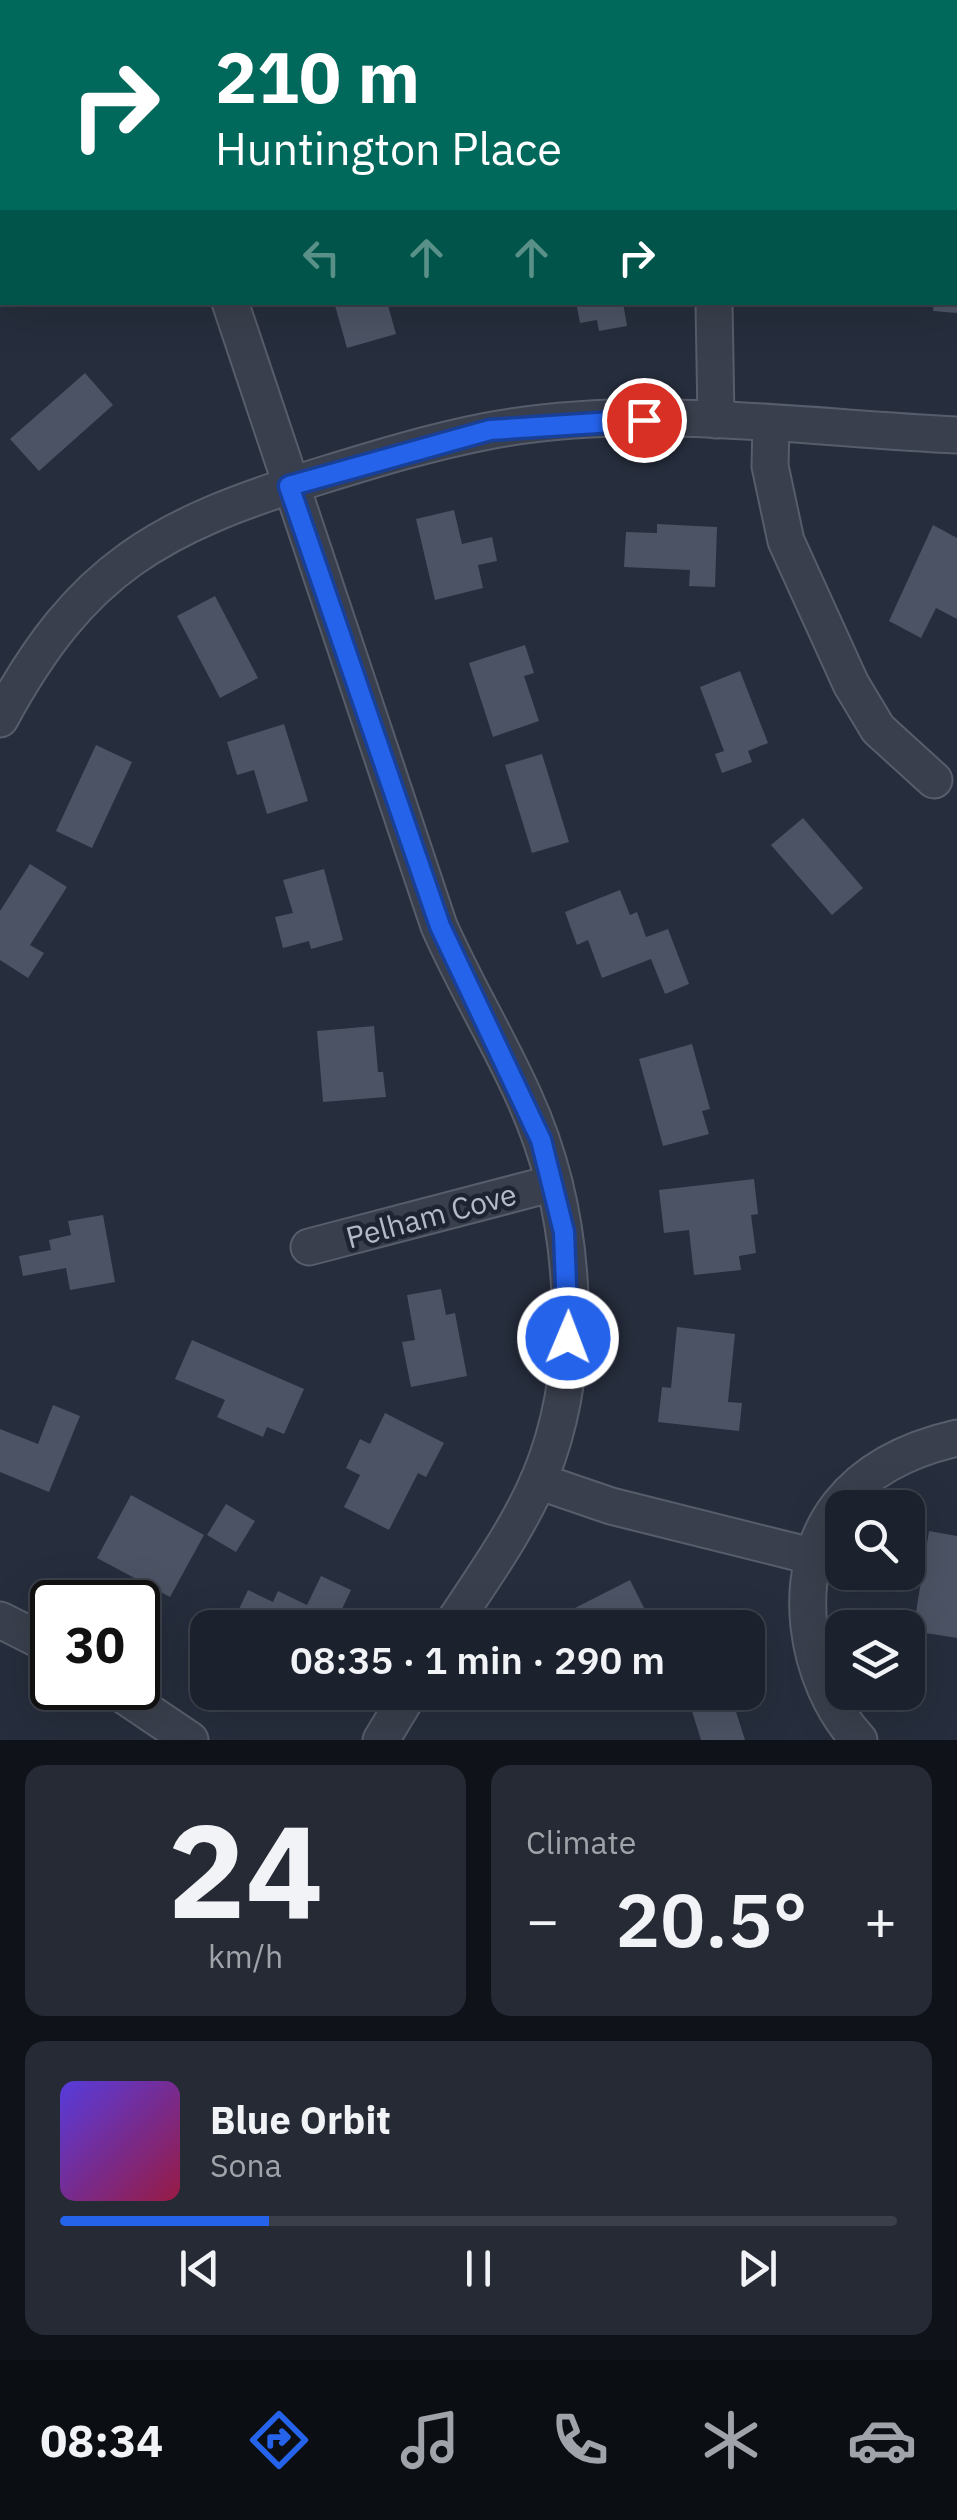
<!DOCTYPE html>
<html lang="en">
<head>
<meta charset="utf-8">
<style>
  :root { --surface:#1c222d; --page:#252a35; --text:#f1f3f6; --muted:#a0a4aa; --line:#3a3f49; --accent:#2563eb }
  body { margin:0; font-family:"IBM Plex Sans",sans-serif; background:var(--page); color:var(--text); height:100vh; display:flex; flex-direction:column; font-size:38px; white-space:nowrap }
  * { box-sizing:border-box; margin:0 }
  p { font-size:32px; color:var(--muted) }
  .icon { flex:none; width:55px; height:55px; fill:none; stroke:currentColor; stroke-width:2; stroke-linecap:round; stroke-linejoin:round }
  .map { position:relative; height:1740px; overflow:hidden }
  .drawer { display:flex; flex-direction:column; gap:25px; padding:25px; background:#0f1319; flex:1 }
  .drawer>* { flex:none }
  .hud { position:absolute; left:0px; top:0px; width:958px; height:305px; box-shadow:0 10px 40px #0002,0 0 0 2px var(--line); background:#00695c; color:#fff; overflow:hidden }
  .controls { position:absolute; left:825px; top:1490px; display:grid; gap:20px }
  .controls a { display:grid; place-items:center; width:100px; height:100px; border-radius:20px; background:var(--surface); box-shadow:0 10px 40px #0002,0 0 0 2px var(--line); font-size:50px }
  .speed { position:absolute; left:30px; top:1580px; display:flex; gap:20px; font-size:50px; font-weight:700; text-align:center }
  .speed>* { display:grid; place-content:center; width:130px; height:130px; border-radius:50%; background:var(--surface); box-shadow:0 10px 40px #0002,0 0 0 2px var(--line); line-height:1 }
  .speed .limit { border:5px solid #111; border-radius:15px; background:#fff; color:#111 }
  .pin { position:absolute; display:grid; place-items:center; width:85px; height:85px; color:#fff; margin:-42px; border:5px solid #fff; border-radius:50%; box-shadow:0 2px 10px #0007 }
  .me { position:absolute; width:110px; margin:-55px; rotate:1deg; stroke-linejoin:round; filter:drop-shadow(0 0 8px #0008) }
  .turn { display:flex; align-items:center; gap:35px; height:210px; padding:0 50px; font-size:45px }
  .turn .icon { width:130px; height:130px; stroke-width:2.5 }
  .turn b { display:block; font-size:70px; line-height:85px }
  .lanes { display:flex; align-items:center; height:95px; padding:0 50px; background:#0003; justify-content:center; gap:50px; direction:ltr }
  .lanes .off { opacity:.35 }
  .big { font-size:75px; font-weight:600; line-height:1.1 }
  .drawer .card { flex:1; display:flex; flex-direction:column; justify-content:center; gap:15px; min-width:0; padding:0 35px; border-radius:20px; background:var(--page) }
  .drawer .dial { align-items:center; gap:0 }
  .dial b { font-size:130px; line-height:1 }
  .song { display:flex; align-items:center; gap:30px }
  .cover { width:120px; height:120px; border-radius:15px; background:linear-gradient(135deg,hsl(250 70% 55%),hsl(340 70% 35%)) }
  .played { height:10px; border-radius:5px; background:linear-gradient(90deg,var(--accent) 25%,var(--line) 25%) }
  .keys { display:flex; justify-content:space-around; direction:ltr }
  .heat { display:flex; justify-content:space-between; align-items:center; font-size:55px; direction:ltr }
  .drawer .tiles { flex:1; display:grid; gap:25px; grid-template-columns:1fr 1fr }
  .card:last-child { grid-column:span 2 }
  .trip { position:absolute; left:190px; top:1610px; width:575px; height:100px; border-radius:20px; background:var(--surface); box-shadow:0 10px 40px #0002,0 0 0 2px var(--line); font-weight:600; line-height:100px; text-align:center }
  .menu { display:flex; height:160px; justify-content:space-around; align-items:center; background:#0b0e12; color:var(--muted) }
  .menu .icon { width:70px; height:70px }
  .menu .selected { color:var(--accent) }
  .menu b { font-size:45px; color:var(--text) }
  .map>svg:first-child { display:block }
  .building { fill:#4c5364 }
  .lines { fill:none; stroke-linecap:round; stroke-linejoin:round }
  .minor-casing { stroke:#575d6a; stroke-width:39 }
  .minor { stroke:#393f4c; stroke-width:35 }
  .route-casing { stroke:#184099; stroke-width:25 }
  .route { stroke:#2563eb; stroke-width:18 }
  .labels { text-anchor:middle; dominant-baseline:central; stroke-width:9; stroke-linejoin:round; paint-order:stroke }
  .street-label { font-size:30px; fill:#b5bac7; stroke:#1e2431 }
</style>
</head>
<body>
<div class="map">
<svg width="957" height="1740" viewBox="0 0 957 1740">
  <rect width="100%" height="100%" fill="#262d3c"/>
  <g class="building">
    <polygon points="334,302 387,302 396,334 347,348"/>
    <polygon points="576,302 623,302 627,326 599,331 597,320 580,323"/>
    <polygon points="934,302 957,302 957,313 933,311"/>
    <polygon points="85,373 113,405 39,471 10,439"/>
    <polygon points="454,510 462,544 492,537 497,561 478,565 483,588 435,600 416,519"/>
    <polygon points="657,524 717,527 715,587 689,586 690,570 624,567 626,532 657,533"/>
    <polygon points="933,525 957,538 957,619 936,608 921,638 889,621"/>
    <polygon points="215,596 258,678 220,698 177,616"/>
    <polygon points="525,645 534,673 524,676 539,721 493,737 469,663"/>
    <polygon points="740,671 768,743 748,751 752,762 722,773 715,754 724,751 700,687"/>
    <polygon points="284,724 308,801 267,814 254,770 237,775 227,742"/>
    <polygon points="96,745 132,762 92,848 56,831"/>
    <polygon points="542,754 569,842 532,853 505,765"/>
    <polygon points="803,818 863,888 832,915 771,845"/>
    <polygon points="30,864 67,887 30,945 44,953 28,978 0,960 0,911"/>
    <polygon points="324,869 343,940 311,949 309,941 283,948 275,917 293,913 283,880"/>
    <polygon points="620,890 630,915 637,912 646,937 668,929 689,984 665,994 651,959 602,978 588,940 577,945 565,912"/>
    <polygon points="374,1026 378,1072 383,1072 386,1097 323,1102 317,1031"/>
    <polygon points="692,1044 710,1109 702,1111 709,1134 663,1146 639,1059"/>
    <polygon points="754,1179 758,1214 751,1215 756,1253 739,1256 741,1270 694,1275 689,1230 664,1233 659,1190"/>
    <polygon points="103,1215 115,1282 70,1290 66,1268 23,1276 19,1256 51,1250 49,1240 71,1235 68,1221"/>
    <polygon points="441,1289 446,1315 455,1313 467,1376 411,1387 402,1342 415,1340 407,1295"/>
    <polygon points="677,1327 735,1334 728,1402 742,1403 739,1431 658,1422 662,1387 671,1388"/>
    <polygon points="192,1340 304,1389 284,1434 267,1427 263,1437 217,1417 225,1400 175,1379"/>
    <polygon points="53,1405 80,1416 49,1492 0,1472 0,1429 38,1444"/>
    <polygon points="385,1413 444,1443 426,1477 418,1473 389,1530 344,1507 360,1475 346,1468 360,1439 370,1444"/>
    <polygon points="131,1495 204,1535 170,1597 97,1558"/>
    <polygon points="226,1504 255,1521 236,1552 207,1535"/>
    <polygon points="929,1531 957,1536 957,1638 913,1631"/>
    <polygon points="321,1576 351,1590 333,1628 230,1628 248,1590 273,1602 278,1591 307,1605"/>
    <polygon points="630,1580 654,1628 570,1628 576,1625 569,1611"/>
    <polygon points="730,1693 745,1740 701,1740 690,1705"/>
  </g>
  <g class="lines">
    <g class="minor-casing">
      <g id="minor">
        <polyline points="142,0 142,2"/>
        <path d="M230,302L439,926C465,985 498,1039 524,1097C576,1211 588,1360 540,1477C517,1531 482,1579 450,1628"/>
        <polyline points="714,302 716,420"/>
        <polyline points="771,424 770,466 786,541 851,684 878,729 934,780"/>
        <path d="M0,719C82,567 159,526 320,476C375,459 431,442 488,431C641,402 803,428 957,435"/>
        <polyline points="309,1247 554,1183"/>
        <polyline points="538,1481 611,1506 815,1557"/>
        <polyline points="0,1620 52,1646"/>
        <polyline points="113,1688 190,1740"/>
        <polyline points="381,1740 410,1692"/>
        <path d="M859,1740C804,1682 787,1571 839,1505C868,1468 913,1448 957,1438"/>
      </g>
    </g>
    <use href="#minor" class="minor"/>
  </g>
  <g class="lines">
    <g class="route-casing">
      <polyline id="route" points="568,1338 564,1232 541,1140 440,926 289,486 490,430 644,420"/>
    </g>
    <use href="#route" class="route"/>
  </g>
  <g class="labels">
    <g class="street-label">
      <text transform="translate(431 1215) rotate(-15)">Pelham Cove</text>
    </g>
  </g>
</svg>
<div class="controls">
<a><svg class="icon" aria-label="search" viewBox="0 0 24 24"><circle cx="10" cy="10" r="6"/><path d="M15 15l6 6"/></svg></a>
<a><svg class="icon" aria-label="layers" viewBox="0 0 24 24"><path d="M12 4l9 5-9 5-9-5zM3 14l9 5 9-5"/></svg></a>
</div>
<div class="speed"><div class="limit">30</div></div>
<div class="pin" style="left:644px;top:420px;background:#d93025"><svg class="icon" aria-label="arrive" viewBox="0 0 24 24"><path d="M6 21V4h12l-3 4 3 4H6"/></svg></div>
<svg class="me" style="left:568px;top:1338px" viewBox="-20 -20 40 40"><circle r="17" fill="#2563eb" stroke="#fff" stroke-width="3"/><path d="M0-11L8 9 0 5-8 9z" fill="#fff"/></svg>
<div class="trip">08:35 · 1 min · 290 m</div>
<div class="hud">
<div class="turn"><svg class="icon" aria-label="right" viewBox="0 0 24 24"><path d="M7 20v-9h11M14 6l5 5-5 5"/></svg><div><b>210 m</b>Huntington Place</div></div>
<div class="lanes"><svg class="icon off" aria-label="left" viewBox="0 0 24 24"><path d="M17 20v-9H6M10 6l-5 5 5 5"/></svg><svg class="icon off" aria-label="ahead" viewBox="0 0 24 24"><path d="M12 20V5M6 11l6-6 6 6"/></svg><svg class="icon off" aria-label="ahead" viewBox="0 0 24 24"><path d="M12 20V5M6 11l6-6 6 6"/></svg><svg class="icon" aria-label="right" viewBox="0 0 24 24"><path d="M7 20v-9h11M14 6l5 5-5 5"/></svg></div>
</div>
</div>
<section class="drawer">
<div class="tiles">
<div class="card dial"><b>24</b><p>km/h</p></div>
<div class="card"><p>Climate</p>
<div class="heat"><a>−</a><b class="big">20.5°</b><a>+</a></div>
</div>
<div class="card">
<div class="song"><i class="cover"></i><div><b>Blue Orbit</b><p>Sona</p></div></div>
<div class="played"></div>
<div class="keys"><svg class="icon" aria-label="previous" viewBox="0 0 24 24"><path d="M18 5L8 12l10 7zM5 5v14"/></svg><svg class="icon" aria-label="pause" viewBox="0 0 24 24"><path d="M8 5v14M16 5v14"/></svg><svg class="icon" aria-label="next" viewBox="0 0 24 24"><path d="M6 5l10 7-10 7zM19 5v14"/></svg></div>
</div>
</div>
</section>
<nav class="menu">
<b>08:34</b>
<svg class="icon selected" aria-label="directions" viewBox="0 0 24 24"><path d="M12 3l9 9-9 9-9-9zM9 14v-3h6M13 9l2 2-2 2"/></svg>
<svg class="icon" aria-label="music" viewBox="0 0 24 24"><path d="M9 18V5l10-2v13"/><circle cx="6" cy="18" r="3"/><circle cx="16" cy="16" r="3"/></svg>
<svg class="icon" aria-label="phone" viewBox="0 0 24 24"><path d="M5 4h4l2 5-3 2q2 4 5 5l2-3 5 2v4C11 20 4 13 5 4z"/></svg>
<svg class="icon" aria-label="climate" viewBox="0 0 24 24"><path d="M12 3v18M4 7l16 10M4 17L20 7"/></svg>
<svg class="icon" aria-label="car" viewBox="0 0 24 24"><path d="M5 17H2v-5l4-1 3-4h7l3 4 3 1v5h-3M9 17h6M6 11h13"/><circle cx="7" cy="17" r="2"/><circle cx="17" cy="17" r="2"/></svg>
</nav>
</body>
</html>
